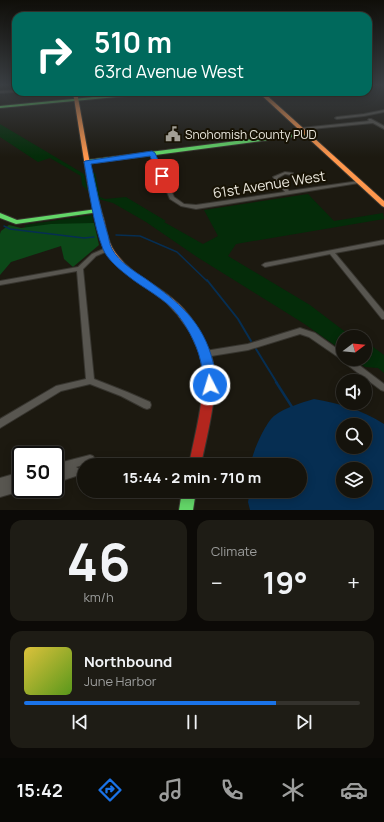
<!DOCTYPE html>
<html lang="en">
<head>
<meta charset="utf-8">
<style>
  :root { --surface:#15130c; --page:#1e1c15; --text:#f1f3f6; --muted:#9d9e9d; --line:#34322d; --accent:#1a73e8 }
  body { margin:0; font-family:Manrope,sans-serif; background:var(--page); color:var(--text); height:100vh; display:flex; flex-direction:column; font-size:15px; white-space:nowrap }
  * { box-sizing:border-box; margin:0 }
  p { font-size:13px; color:var(--muted) }
  .icon { flex:none; width:22px; height:22px; fill:none; stroke:currentColor; stroke-width:2; stroke-linecap:round; stroke-linejoin:round }
  .map { position:relative; height:510px; overflow:hidden }
  .panel { display:flex; flex-direction:column; gap:10px; padding:10px; background:#0c0a07; flex:1 }
  .panel>* { flex:none }
  .top-card { position:absolute; left:12px; top:12px; width:360px; height:84px; border-radius:12px; box-shadow:0 2px 10px #0003,0 0 0 1px var(--line); background:#00695c; color:#fff; overflow:hidden }
  .needle { width:26px; rotate:74deg }
  .controls { position:absolute; left:336px; top:330px; display:grid; gap:8px }
  .controls a { display:grid; place-items:center; width:36px; height:36px; border-radius:50%; background:var(--surface); box-shadow:0 2px 10px #0003,0 0 0 1px var(--line); font-size:20px }
  .speed { position:absolute; left:12px; top:446px; display:flex; gap:8px; font-size:20px; font-weight:700; text-align:center }
  .speed>* { display:grid; place-content:center; width:52px; height:52px; border-radius:50%; background:var(--surface); box-shadow:0 2px 10px #0003,0 0 0 1px var(--line); line-height:1 }
  .speed .limit { border:2px solid #111; border-radius:6px; background:#fff; color:#111 }
  .pin { position:absolute; display:grid; place-items:center; width:34px; height:34px; color:#fff; margin:-17px; border-radius:8px; box-shadow:0 2px 6px #0006 }
  .me { position:absolute; width:44px; margin:-22px; rotate:355deg; stroke-linejoin:round; filter:drop-shadow(0 0 3px #0008) }
  .turn { display:flex; align-items:center; gap:14px; height:84px; padding:0 16px; font-size:18px }
  .turn .icon { width:52px; height:52px; stroke-width:2.5 }
  .turn b { display:block; font-size:28px; line-height:34px }
  .big { font-size:30px; font-weight:700; line-height:1.1 }
  .panel .widget { flex:1; display:flex; flex-direction:column; justify-content:center; gap:6px; min-width:0; padding:0 14px; border-radius:12px; background:var(--page) }
  .panel .dial { align-items:center; gap:0 }
  .dial b { font-size:52px; line-height:1 }
  .song { display:flex; align-items:center; gap:12px }
  .cover { width:48px; height:48px; border-radius:6px; background:linear-gradient(135deg,hsl(50 70% 55%),hsl(90 70% 35%)) }
  .played { height:4px; border-radius:2px; background:linear-gradient(90deg,var(--accent) 75%,var(--line) 75%) }
  .keys { display:flex; justify-content:space-around; direction:ltr }
  .heat { display:flex; justify-content:space-between; align-items:center; font-size:22px; direction:ltr }
  .panel .tiles { flex:1; display:grid; gap:10px; grid-template-columns:1fr 1fr }
  .widget:last-child { grid-column:span 2 }
  .trip { position:absolute; left:77px; top:458px; width:230px; height:40px; border-radius:20px; background:var(--surface); box-shadow:0 2px 10px #0003,0 0 0 1px var(--line); font-weight:700; line-height:40px; text-align:center }
  .dock { display:flex; height:64px; justify-content:space-around; align-items:center; background:#080805; color:var(--muted) }
  .dock .icon { width:28px; height:28px }
  .dock .selected { color:var(--accent) }
  .dock b { font-size:18px; color:var(--text) }
  .map>svg:first-child { display:block }
  .green { fill:#042c09 }
  .forest { fill:#0c4818 }
  .water { fill:#062e52; fill-rule:evenodd }
  .lines { fill:none; stroke-linecap:round; stroke-linejoin:round }
  .stream-far2 { stroke:#062e52; stroke-width:1.5 }
  .stream-far1 { stroke:#062e52; stroke-width:2 }
  .stream { stroke:#062e52; stroke-width:2.5 }
  .street-casing { stroke:#37352f; stroke-width:2 }
  .fast-casing { stroke:#37352f; stroke-width:2 }
  .slow-casing { stroke:#37352f; stroke-width:2 }
  .jam-casing { stroke:#37352f; stroke-width:2 }
  .street { fill:#585650; fill-rule:evenodd }
  .fast { fill:#63d668; fill-rule:evenodd }
  .slow { fill:#ff974d; fill-rule:evenodd }
  .jam { fill:#b3261e; fill-rule:evenodd }
  .route { fill:#1a73e8; stroke:#114b97 }
  .labels { text-anchor:middle; dominant-baseline:central; stroke-width:4; stroke-linejoin:round; paint-order:stroke }
  .far-poi-label { font-size:12px; fill:#eae7dd; stroke:#171204; text-anchor:start }
  .street-label { font-size:14px; fill:#eae7dd; stroke:#171204 }
</style>
</head>
<body>
<div class="map">
<svg width="384" height="510" viewBox="0 0 384 510">
  <rect width="100%" height="100%" fill="#1c1910"/>
  <g class="green">
    <polygon points="0,124 84,174 88,191 82,185 81,176 50,158 38,162 0,137"/>
    <polygon points="92,173 95,173 100,197 105,199 126,197 166,221 164,222 203,244 218,236 204,210 308,194 334,221 383,213 384,219 236,244 228,256 310,305 352,337 343,337 343,351 303,323 197,257 146,222 113,203 98,199"/>
    <polygon points="92,215 95,231 25,242 25,225"/>
    <polygon points="365,341 384,355 384,373 378,368 365,367 354,359 365,359"/>
  </g>
  <polygon class="forest" points="94,223 99,245 73,267 64,259 61,246 11,262 0,275 0,234 1,231 9,225 21,228 51,224"/>
  <path class="water" d="M314,399C339,403 362,410 384,424V510H250L248,502L250,491H300V465H251C251,454 266,422 274,416C286,407 301,403 314,399ZM343,425H365V447H343ZM343,469H365V491H343Z"/>
  <g class="lines">
    <g class="stream-far2">
      <polyline points="4,226 10,229 84,238 94,237"/>
      <polyline points="116,235 140,236 177,252 207,281"/>
    </g>
    <g class="stream-far1">
      <polyline points="207,280 238,319 251,341"/>
      <polyline points="256,349 277,383"/>
    </g>
    <polyline class="stream" points="276,382 292,407"/>
    <g class="street-casing">
      <g id="street">
        <polygon points="16,90 16,92 0,93 0,91"/>
        <polygon points="384,110 384,112 364,116 337,119 335,118 337,117 364,114"/>
        <polygon points="369,119 371,119 384,126 384,129 373,123 301,130 299,129 301,128 369,121 368,120"/>
        <polygon points="150,152 154,153 174,197 184,204 196,205 285,192 273,177 285,172 293,173 293,174 291,175 285,174 278,178 289,191 359,181 361,182 359,183 196,209 181,206 170,199 150,153"/>
        <polygon points="384,240 384,244 335,253 384,312 384,319 382,319 330,254 265,267 262,265 265,263"/>
        <polygon points="108,247 110,248 111,249 110,250 96,256 83,269 94,379 127,392 150,402 151,405 150,408 147,409 144,408 121,396 90,384 61,391 0,428 0,419 56,386 86,379 77,271 0,285 0,281 78,267 92,254"/>
        <polygon points="300,328 315,333 343,353 343,359 351,359 384,384 384,391 381,390 342,361 341,359 309,337 300,334 248,350 205,357 202,356 201,354 202,352 205,351 248,344"/>
        <polygon points="90,455 93,456 95,459 93,462 76,467 79,469 81,472 79,475 55,483 55,464"/>
        <polygon points="21,472 21,482 11,484 21,482 21,489 25,489 24,490 0,497 0,478"/>
      </g>
    </g>
    <g class="fast-casing">
      <g id="fast">
        <polygon points="145,92 161,92 159,93 0,108 0,106"/>
        <polygon points="306,132 308,133 308,135 87,164 84,162 87,160"/>
        <polygon points="97,209 101,211 99,212 16,224 0,218 0,213 17,220"/>
        <polygon points="182,491 196,491 193,510 179,510"/>
      </g>
    </g>
    <g class="slow-casing">
      <g id="slow">
        <path d="M73,92H77C85,135 91,178 104,220C107,233 109,246 118,256C133,275 155,284 173,299C190,312 201,332 209,351L208,354L204,355L200,354L190,332L177,314L167,303L119,267L103,247L89,191Z"/>
        <polygon points="258,92 263,92 384,201 384,207 382,206"/>
      </g>
    </g>
    <g class="jam-casing">
      <path id="jam" d="M204,347L208,348C224,378 207,433 201,465H189C196,427 209,389 199,351L200,348Z"/>
    </g>
    <use href="#street" class="street"/>
    <use href="#fast" class="fast"/>
    <use href="#slow" class="slow"/>
    <use href="#jam" class="jam"/>
  </g>
  <linearGradient id="sky" x2="0" y2="1"><stop stop-color="#0f0e09"/><stop offset="0.54" stop-color="#3a3e42"/><stop offset="1" stop-color="#3a3e42" stop-opacity="0"/></linearGradient>
  <rect width="384" height="157" fill="url(#sky)"/>
  <path class="route" d="M152,151L155,153L165,176L164,178H162L158,176L150,156L91,164C96,186 100,209 107,232C109,237 109,244 112,249C119,262 134,271 146,279C178,302 203,321 213,362C215,370 218,381 214,389L210,390L205,389C202,382 204,375 202,368C199,349 190,331 178,315C165,298 144,289 128,276C119,269 107,259 103,249C93,224 89,189 84,162L85,161Z"/>
  <defs>
    <g id="civic-bare" transform="scale(1.2)"><path d="M-.6-6.5H3V-4.5H.6V-3L4-1V1h2V6H-6V1h2V-1L-.6-3ZM-1.2 2.5V6h2.4V2.5Z" fill="#a29f95" stroke="#171204" stroke-width="2.5" paint-order="stroke"/></g>
  </defs>
  <g fill-rule="evenodd">
    <use href="#civic-bare" x="173" y="134"/>
  </g>
  <g class="labels">
    <g class="far-poi-label">
      <text x="185" y="134">Snohomish County PUD</text>
    </g>
    <g class="street-label">
      <text transform="translate(269 184) rotate(-9)">61st Avenue West</text>
    </g>
  </g>
</svg>
<div class="controls">
<a><svg class="needle" viewBox="-14 -14 28 28"><path d="M0-13l5 13h-10z" fill="#e53935"/><path d="M0 13l5-13h-10z" fill="#9d9e9d"/></svg></a>
<a><svg class="icon" aria-label="sound" viewBox="0 0 24 24"><path d="M4 9h4l5-4v14l-5-4H4zM17 9q2 3 0 6"/></svg></a>
<a><svg class="icon" aria-label="search" viewBox="0 0 24 24"><circle cx="10" cy="10" r="6"/><path d="M15 15l6 6"/></svg></a>
<a><svg class="icon" aria-label="layers" viewBox="0 0 24 24"><path d="M12 4l9 5-9 5-9-5zM3 14l9 5 9-5"/></svg></a>
</div>
<div class="speed"><div class="limit">50</div></div>
<div class="pin" style="left:162px;top:176px;background:#d93025"><svg class="icon" aria-label="arrive" viewBox="0 0 24 24"><path d="M6 21V4h12l-3 4 3 4H6"/></svg></div>
<svg class="me" style="left:210px;top:385px" viewBox="-20 -20 40 40"><circle r="17" fill="#1a73e8" stroke="#fff" stroke-width="3"/><path d="M0-11L8 9 0 5-8 9z" fill="#fff"/></svg>
<div class="trip">15:44 · 2 min · 710 m</div>
<div class="top-card">
<div class="turn"><svg class="icon" aria-label="right" viewBox="0 0 24 24"><path d="M7 20v-9h11M14 6l5 5-5 5"/></svg><div><b>510 m</b>63rd Avenue West</div></div>
</div>
</div>
<section class="panel">
<div class="tiles">
<div class="widget dial"><b>46</b><p>km/h</p></div>
<div class="widget"><p>Climate</p>
<div class="heat"><a>−</a><b class="big">19°</b><a>+</a></div>
</div>
<div class="widget">
<div class="song"><i class="cover"></i><div><b>Northbound</b><p>June Harbor</p></div></div>
<div class="played"></div>
<div class="keys"><svg class="icon" aria-label="previous" viewBox="0 0 24 24"><path d="M18 5L8 12l10 7zM5 5v14"/></svg><svg class="icon" aria-label="pause" viewBox="0 0 24 24"><path d="M8 5v14M16 5v14"/></svg><svg class="icon" aria-label="next" viewBox="0 0 24 24"><path d="M6 5l10 7-10 7zM19 5v14"/></svg></div>
</div>
</div>
</section>
<nav class="dock">
<b>15:42</b>
<svg class="icon selected" aria-label="directions" viewBox="0 0 24 24"><path d="M12 3l9 9-9 9-9-9zM9 14v-3h6M13 9l2 2-2 2"/></svg>
<svg class="icon" aria-label="music" viewBox="0 0 24 24"><path d="M9 18V5l10-2v13"/><circle cx="6" cy="18" r="3"/><circle cx="16" cy="16" r="3"/></svg>
<svg class="icon" aria-label="phone" viewBox="0 0 24 24"><path d="M5 4h4l2 5-3 2q2 4 5 5l2-3 5 2v4C11 20 4 13 5 4z"/></svg>
<svg class="icon" aria-label="climate" viewBox="0 0 24 24"><path d="M12 3v18M4 7l16 10M4 17L20 7"/></svg>
<svg class="icon" aria-label="car" viewBox="0 0 24 24"><path d="M5 17H2v-5l4-1 3-4h7l3 4 3 1v5h-3M9 17h6M6 11h13"/><circle cx="7" cy="17" r="2"/><circle cx="17" cy="17" r="2"/></svg>
</nav>
</body>
</html>
